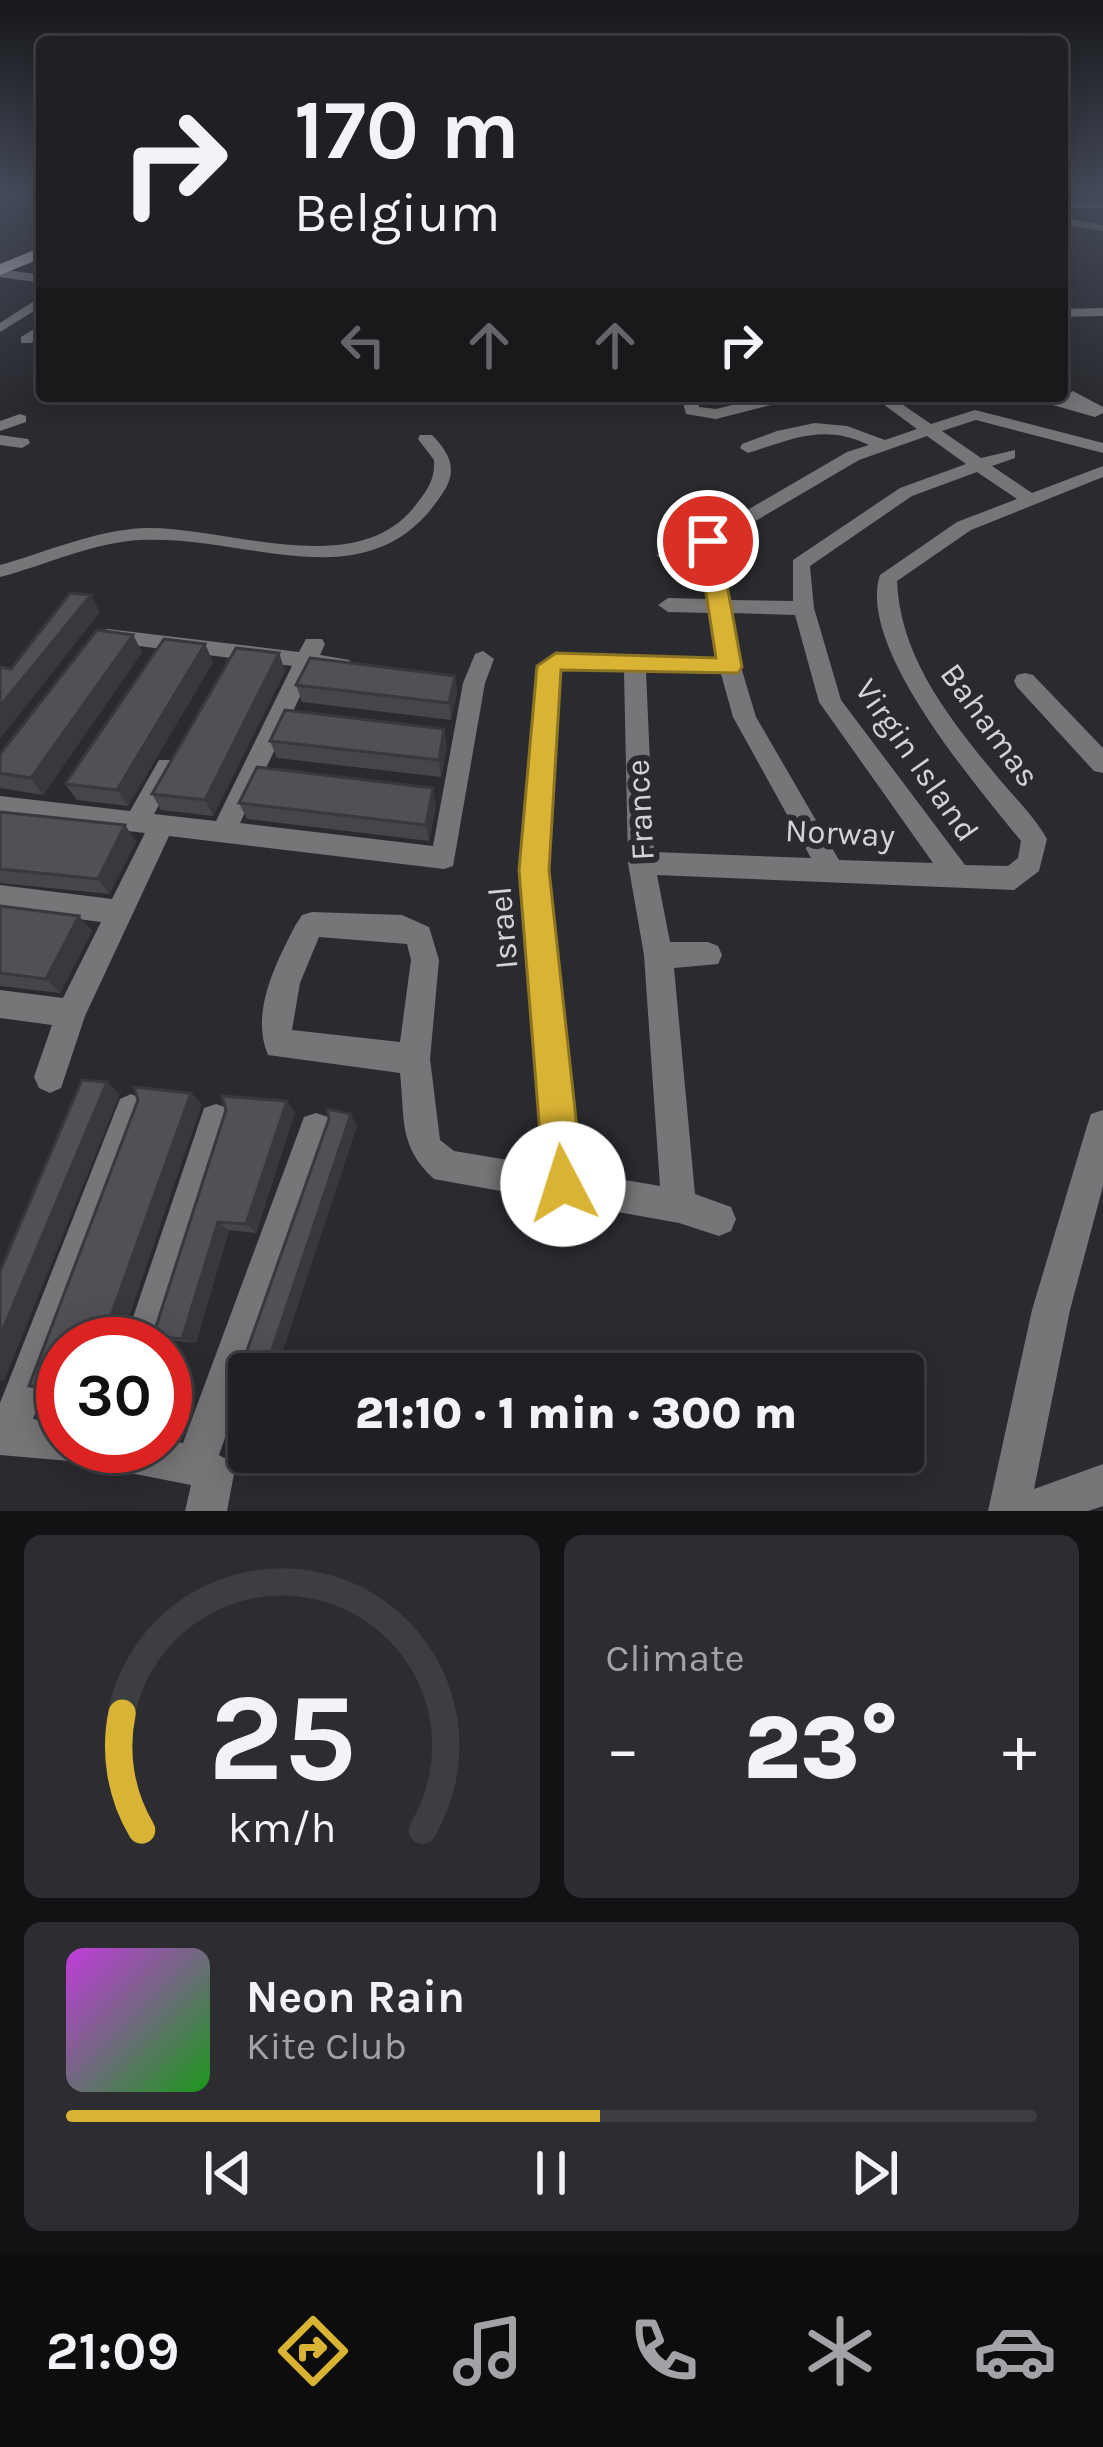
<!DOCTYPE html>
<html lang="en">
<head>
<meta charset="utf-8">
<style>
  :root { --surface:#202024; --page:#2d2d31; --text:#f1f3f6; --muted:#a2a3a6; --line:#3d3e41; --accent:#d9b334 }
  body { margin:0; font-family:Karla,sans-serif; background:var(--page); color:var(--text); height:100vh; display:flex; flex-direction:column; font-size:45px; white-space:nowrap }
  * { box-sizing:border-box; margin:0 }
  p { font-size:39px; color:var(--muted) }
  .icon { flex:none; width:66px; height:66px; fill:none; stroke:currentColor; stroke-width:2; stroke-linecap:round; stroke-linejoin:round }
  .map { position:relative; height:1511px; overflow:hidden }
  .details { display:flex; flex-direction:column; gap:24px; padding:24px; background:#121214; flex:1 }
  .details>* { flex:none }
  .hud { position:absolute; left:36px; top:36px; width:1032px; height:366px; border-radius:12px; box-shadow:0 6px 30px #0003,0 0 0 3px var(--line); background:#202024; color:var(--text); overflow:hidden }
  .speed { position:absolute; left:36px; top:1317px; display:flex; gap:24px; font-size:60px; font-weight:700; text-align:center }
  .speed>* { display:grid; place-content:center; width:156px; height:156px; border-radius:50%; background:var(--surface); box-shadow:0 6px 30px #0003,0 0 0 3px var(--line); line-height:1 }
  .speed .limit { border:18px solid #d22; background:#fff; color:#111 }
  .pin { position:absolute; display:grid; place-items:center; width:102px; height:102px; color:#fff; margin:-51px; border:6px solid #fff; border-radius:50%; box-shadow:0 3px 12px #0007 }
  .me { position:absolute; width:132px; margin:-66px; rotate:355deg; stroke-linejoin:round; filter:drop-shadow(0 0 9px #0008) }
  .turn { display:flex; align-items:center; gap:42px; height:252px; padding:0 60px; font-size:54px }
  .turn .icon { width:156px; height:156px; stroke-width:2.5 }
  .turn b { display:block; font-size:84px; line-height:102px }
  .lanes { display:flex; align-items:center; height:114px; padding:0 60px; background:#0003; justify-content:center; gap:60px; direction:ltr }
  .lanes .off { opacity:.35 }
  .big { font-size:90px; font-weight:800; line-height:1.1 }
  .details .tile { flex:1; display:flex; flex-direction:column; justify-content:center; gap:18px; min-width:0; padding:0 42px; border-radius:18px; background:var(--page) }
  .details .dial { align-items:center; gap:0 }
  .dial svg { height:312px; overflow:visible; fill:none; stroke:var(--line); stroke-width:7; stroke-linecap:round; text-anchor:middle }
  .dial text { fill:var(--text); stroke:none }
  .song { display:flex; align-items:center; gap:36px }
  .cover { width:144px; height:144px; border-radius:18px; background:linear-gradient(135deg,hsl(290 70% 55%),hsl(120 70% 35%)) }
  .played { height:12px; border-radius:6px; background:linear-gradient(90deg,var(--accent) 55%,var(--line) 55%) }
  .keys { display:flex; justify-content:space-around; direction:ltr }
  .heat { display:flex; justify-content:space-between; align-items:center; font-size:66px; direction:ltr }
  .details .tiles { flex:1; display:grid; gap:24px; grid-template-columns:1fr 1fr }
  .tile:last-child { grid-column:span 2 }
  .trip { position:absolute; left:228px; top:1353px; width:696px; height:120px; border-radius:12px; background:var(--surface); box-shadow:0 6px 30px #0003,0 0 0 3px var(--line); font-weight:800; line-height:120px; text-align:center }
  .tabs { display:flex; height:192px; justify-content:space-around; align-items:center; background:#0d0d0e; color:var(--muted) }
  .tabs .icon { width:84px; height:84px }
  .tabs .active { color:var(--accent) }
  .tabs b { font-size:54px; color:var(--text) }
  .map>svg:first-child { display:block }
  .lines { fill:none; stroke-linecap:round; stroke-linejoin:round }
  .minor { fill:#767679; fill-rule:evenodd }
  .major { fill:#c0c2c6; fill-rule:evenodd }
  .wall { fill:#44464a }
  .shaded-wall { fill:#37393c }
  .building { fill:#4f5156; stroke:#37393c; stroke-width:3 }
  .route { fill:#d9b334; stroke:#8d7422; stroke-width:3 }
  .labels { text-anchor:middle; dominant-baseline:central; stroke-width:12; stroke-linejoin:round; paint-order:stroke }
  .street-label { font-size:33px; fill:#d2d3d6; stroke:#2a2b30 }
</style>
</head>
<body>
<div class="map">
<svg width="1103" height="1511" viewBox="0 0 1103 1511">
  <rect width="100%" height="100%" fill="#2a2b30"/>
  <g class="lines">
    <g class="minor">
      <rect x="1062" y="202" width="41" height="6"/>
      <polygon points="1062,218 1103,225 1103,231 1062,224"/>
      <polygon points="0,269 42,275 42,283 0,277"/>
      <polygon points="42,296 42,306 0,332 0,323"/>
      <polygon points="1103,308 1103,316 1062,317 1062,309"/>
      <polygon points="42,324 42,335 31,343 21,343 21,337"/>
      <polygon points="1073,391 1103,407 1103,413 1095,417 1021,396 1062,396"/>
      <polygon points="681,396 697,396 699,407 716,409 768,396 870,396 862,401 783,402 716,419 686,414"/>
      <path d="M872,396H890L931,424L975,410L1103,443V453L976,420L942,431L981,458L1015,450V458L992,466L1032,493L1103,466V477L971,530L897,581C900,659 952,722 1000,780C1016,799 1035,817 1047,839L1039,871L1014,890L657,875L670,942H708L718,946L722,955L718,964L674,968L695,1194L731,1207L736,1219L731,1231L719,1236L679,1223L434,1179C398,1146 405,1119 400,1073L268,1055C250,1013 276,963 295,926L302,915L312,912L402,915L429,927L439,960L430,1059L440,1140L454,1151L545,1166L521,870L538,666L556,653L718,659L710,613L668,612L658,605L668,598L708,599L700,550L666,561L656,555L701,537L847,452L869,445C824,423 792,439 748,453L740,448L742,444L777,431L815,423L847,426L885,440L917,429ZM927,436L966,464L900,488L793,560V601L728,600L718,543L859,460ZM977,472L1017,499L957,522L880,575C856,647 977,786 1021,841L1018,858L1008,866L965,865L841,700L814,608L810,566L912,496ZM731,613L795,615L819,702L933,863L839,860L756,717L741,667ZM560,669L624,671L628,863L644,955L660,1186L579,1172L547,870ZM646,672L721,674L733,717L811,858L654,852ZM319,937L407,944L411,960L400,1042L292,1030L300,983Z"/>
      <polygon points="20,414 26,416 26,422 0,431 0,421"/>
      <polygon points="0,435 28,439 30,443 22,448 0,445"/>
      <path d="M420,435H432C449,452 458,469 444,491C372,607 249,534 141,540C93,542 47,565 0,577V565C47,552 95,530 145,528C227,526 360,584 418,502C429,488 435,478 434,460L418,439Z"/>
      <polygon points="108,629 299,652 306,639 322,639 325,644 320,655 349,660 352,665 341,673 313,669 240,823 433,846 463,683 475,654 483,651 494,659 485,683 453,866 444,869 169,836 85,1016 61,1088 50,1093 39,1088 34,1077 52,1025 0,1018 0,990 63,998 101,922 0,909 0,885 112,899 145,833 0,816 0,796 130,811 159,760 177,760 180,767 154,814 216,821 292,666 101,641 97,636 101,631"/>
      <polygon points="1025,673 1033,675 1103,748 1103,773 1094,771 1017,687 1014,681 1017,675"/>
      <polygon points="131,1094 142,1099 147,1110 33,1419 63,1423 63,1446 165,1446 165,1440 183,1443 304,1117 316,1113 328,1117 332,1129 219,1455 228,1460 234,1474 227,1511 185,1511 191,1485 69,1461 0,1455 0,1403 120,1099"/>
      <polygon points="216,1104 228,1108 232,1120 162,1344 124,1344 200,1120 204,1108"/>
      <polygon points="1103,1110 1103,1186 1070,1310 1034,1489 1103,1464 1103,1506 1088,1511 988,1511 1032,1310 1087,1126 1091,1114"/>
    </g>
    <polygon class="major" points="42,247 42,258 0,275 0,264"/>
  </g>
  <g class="wall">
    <polygon points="133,635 142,652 43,795 0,788 0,754"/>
    <polygon points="205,644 213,662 128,806 77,800 65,784"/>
    <polygon points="279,653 285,671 213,816 161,810 152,794"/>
    <polygon points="455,676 457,693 451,720 302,702 296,685"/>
    <polygon points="270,741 447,746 441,777 277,758"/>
    <polygon points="239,803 436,805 429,841 247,819"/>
    <polygon points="0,812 125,825 136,842 109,894 0,883"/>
    <polygon points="0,906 79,916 92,931 60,993 0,986"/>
    <polygon points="226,1110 295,1112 256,1233 229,1230 196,1343 168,1340 153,1336"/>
  </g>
  <g class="shaded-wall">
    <polygon points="91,595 100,612 0,739 0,706"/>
    <polygon points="133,635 142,652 43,795 31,778"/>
    <polygon points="205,644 213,662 128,806 117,790"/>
    <polygon points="279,653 285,671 213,816 205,800"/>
    <polygon points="455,676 457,693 451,720 449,703"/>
    <polygon points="444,729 447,746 441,777 439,760"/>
    <polygon points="433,788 436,805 429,841 426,825"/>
    <polygon points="125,825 136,842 109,894 98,879"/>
    <polygon points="79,916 92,931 60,993 46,979"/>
    <polygon points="107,1082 120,1094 4,1381 0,1380 0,1336"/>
    <polygon points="191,1093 202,1104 120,1343 122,1344 115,1344 103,1338"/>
    <polygon points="287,1101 295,1112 256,1233 246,1224"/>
    <polygon points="351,1114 357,1126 276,1372 266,1368"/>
    <polygon points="218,1222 229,1230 196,1343 182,1339"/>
  </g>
  <g class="building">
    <polygon points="70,593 91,595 0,706 0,667 11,669"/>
    <polygon points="97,630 133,635 31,778 0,773 0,754"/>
    <polygon points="164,639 205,644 117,790 65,784"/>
    <polygon points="236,648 279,653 205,800 152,794"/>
    <polygon points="310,658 455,676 449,703 296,685"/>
    <polygon points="285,710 444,729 439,760 270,741"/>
    <polygon points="257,767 433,788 426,825 239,803"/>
    <polygon points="0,812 125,825 98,879 0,869"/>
    <polygon points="0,906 79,916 46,979 0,973"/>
    <polygon points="82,1080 107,1082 0,1336 0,1271"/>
    <polygon points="134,1087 191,1093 103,1338 115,1344 63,1344 63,1390 29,1386 138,1100"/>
    <polygon points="222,1096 287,1101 246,1224 218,1222 182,1339 153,1336 226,1110"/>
    <polygon points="327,1109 351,1114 266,1368 243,1362 329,1119"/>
  </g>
  <linearGradient id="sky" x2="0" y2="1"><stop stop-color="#17181a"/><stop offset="0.48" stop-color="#444a59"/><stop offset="1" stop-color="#444a59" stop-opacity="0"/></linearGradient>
  <rect width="1103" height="405" fill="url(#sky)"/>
  <polygon class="route" points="708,534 719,541 742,667 738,673 561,670 549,870 583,1184 577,1198 563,1204 549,1198 544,1184 519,870 537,666 556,653 716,658 698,541"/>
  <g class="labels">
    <g class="street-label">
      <text transform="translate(990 725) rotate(54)">Bahamas</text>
      <text transform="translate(917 760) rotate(55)">Virgin Island</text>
      <text transform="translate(640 810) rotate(-93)">France</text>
      <text transform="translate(840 833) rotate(3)">Norway</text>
      <text transform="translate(503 928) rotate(-95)">Israel</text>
    </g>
  </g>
</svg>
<div class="speed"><div class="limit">30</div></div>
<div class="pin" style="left:708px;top:541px;background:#d93025"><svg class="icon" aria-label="arrive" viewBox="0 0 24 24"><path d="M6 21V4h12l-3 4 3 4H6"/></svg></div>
<svg class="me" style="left:563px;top:1184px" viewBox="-20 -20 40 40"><circle r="19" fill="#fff"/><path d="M0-13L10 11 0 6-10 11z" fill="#d9b334"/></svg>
<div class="trip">21:10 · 1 min · 300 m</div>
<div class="hud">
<div class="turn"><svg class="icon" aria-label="right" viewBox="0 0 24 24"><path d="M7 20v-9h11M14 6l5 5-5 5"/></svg><div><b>170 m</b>Belgium</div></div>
<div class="lanes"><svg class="icon off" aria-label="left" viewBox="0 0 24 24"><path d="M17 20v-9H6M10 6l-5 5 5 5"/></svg><svg class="icon off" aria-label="ahead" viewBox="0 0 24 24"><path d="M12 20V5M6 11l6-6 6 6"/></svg><svg class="icon off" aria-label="ahead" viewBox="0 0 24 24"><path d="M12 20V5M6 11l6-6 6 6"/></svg><svg class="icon" aria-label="right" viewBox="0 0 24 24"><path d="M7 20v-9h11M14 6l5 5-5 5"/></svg></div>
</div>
</div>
<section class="details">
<div class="tiles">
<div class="tile dial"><svg viewBox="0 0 100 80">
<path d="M14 69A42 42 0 1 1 86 69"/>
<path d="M14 69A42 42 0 0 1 9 39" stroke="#d9b334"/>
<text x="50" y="56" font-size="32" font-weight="700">25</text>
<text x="50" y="72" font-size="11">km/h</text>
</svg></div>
<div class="tile"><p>Climate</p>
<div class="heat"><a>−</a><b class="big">23°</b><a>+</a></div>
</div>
<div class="tile">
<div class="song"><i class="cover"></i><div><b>Neon Rain</b><p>Kite Club</p></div></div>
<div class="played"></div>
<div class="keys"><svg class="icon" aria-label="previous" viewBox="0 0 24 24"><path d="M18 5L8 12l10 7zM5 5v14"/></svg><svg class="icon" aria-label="pause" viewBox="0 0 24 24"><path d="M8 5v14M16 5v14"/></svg><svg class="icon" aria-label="next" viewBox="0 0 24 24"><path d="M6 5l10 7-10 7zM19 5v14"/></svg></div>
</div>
</div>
</section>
<nav class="tabs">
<b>21:09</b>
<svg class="icon active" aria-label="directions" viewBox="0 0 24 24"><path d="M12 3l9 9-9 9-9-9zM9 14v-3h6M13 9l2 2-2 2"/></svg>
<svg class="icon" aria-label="music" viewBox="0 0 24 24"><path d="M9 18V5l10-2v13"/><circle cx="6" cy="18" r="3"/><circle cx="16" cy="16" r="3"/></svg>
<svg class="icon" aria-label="phone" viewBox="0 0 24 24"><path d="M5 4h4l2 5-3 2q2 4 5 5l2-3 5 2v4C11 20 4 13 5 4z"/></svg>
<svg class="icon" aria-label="climate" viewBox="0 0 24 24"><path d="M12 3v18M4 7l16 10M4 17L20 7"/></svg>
<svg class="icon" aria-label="car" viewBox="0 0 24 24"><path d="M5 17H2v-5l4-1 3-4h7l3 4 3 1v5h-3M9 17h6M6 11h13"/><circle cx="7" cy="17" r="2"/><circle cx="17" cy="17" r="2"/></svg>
</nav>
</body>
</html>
